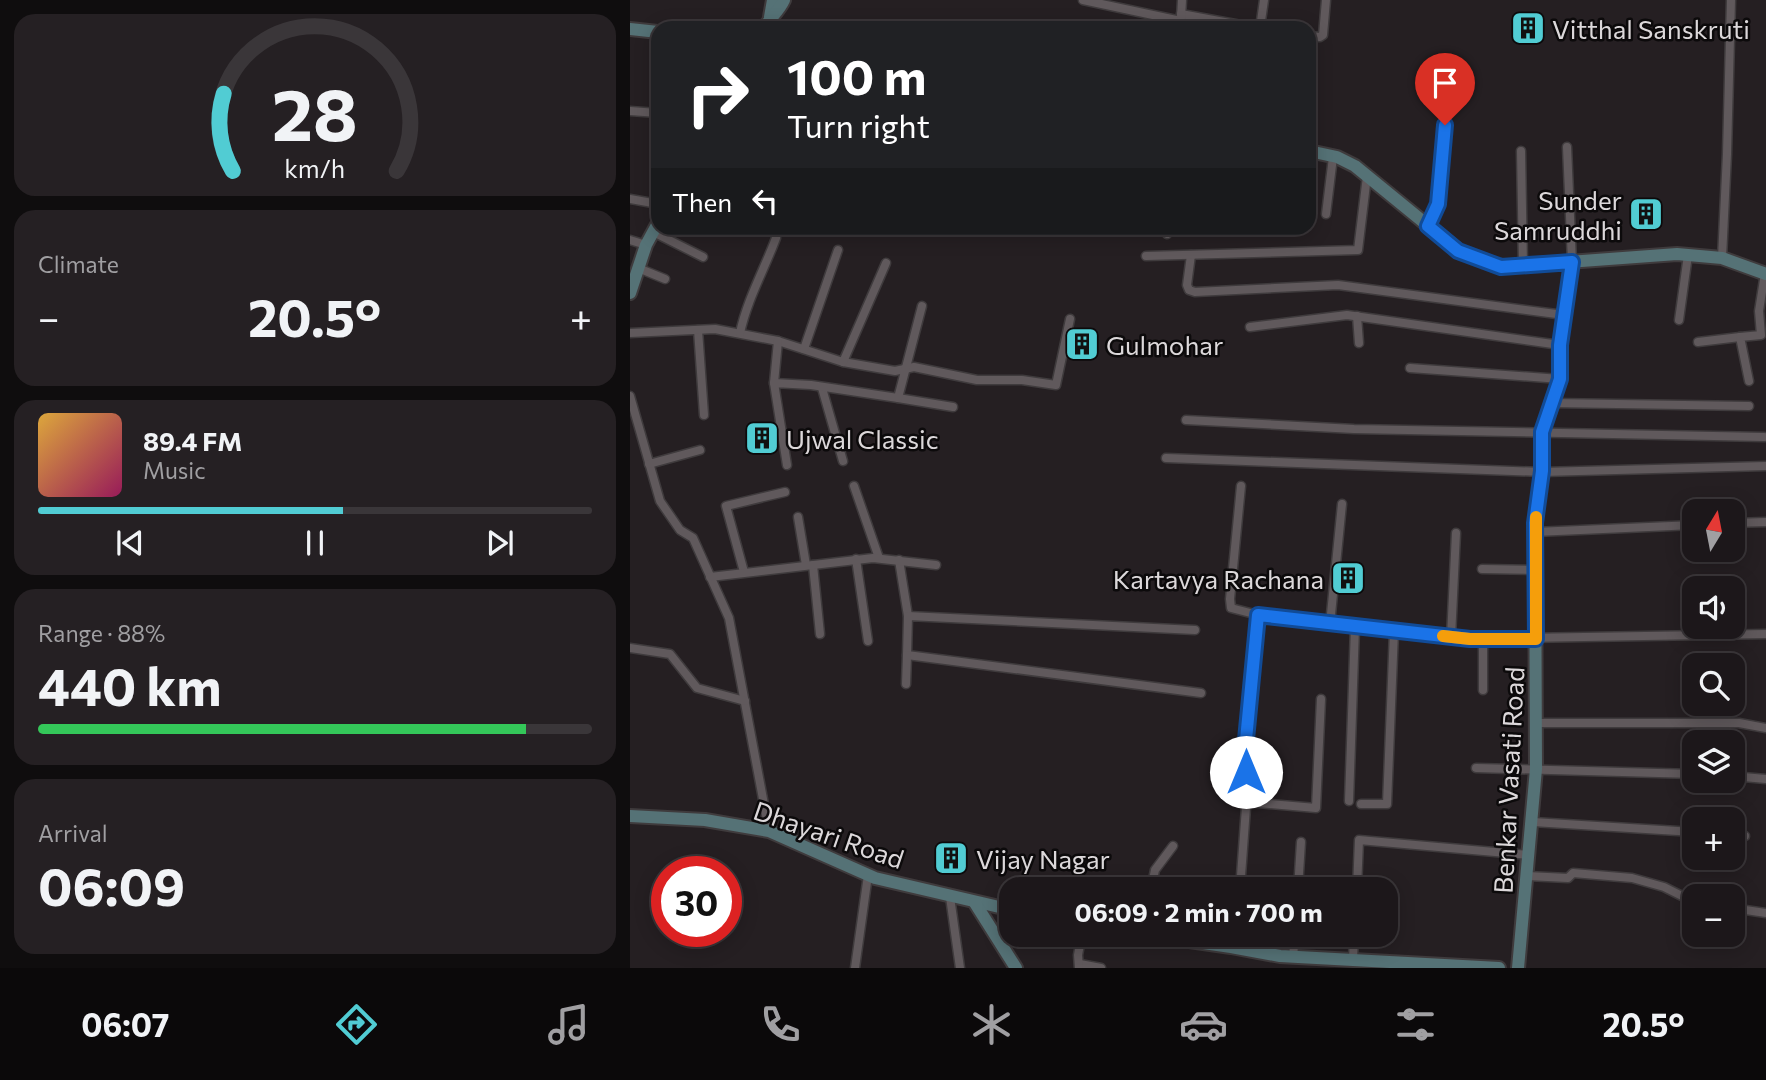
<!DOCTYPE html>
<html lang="en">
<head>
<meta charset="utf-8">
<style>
  :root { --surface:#1c171a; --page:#252023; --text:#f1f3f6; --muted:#a09fa2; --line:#3a3639; --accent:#51ccd3 }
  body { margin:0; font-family:Commissioner,sans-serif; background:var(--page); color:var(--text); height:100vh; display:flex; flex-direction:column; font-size:26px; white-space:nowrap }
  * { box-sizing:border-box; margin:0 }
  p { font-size:23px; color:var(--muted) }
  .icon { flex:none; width:38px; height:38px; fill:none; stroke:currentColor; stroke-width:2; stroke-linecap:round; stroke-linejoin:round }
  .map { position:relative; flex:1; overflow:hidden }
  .side { display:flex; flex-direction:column; gap:14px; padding:14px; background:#0f0d0e; width:630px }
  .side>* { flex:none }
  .top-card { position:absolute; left:21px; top:21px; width:665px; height:214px; border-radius:21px; box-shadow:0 4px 18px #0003,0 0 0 2px var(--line); background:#202124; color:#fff; overflow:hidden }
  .needle { width:46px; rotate:10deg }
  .tools { position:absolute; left:1052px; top:499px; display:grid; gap:14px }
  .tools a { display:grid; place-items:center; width:63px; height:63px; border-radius:14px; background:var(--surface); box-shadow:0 4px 18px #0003,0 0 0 2px var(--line); font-size:35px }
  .speed { position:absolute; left:21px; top:856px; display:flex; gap:14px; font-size:35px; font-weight:700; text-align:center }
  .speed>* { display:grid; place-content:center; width:91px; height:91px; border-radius:50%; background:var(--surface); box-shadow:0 4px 18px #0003,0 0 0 2px var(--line); line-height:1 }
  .speed .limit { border:10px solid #d22; background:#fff; color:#111 }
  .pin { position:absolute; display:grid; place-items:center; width:60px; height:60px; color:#fff; margin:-72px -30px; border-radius:50% 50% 50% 0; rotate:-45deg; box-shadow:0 0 7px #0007 }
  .pin .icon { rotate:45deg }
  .me { position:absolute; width:77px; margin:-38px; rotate:0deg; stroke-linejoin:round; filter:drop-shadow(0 0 5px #0008) }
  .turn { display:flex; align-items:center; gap:24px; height:147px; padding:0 21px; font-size:32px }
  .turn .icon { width:91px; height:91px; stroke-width:2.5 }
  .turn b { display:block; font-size:49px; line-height:60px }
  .then { display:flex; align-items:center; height:66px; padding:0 21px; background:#0003; gap:14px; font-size:26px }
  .big { font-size:52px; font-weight:700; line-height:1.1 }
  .side .widget { flex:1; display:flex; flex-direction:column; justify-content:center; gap:10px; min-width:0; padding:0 24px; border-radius:21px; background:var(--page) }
  .side .dial { align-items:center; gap:0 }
  .dial svg { height:182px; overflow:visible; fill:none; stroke:var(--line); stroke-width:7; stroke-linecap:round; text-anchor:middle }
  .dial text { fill:var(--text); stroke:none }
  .song { display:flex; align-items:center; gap:21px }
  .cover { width:84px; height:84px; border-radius:10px; background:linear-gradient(135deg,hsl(40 70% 55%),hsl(330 70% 35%)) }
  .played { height:7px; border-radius:4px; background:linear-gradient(90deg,var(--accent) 55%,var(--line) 55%) }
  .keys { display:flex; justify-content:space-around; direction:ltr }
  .heat { display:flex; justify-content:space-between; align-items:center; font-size:38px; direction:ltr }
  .charge { height:10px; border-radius:5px; background:linear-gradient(90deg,#34c759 88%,var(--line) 0) }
  .trip { position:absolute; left:369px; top:877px; width:399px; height:70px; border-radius:21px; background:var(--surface); box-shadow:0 4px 18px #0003,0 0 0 2px var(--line); font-weight:700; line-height:70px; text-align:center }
  .menu { display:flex; height:112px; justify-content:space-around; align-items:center; background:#0b090a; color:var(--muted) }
  .menu .icon { width:49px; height:49px }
  .menu .selected { color:var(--accent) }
  .menu b { font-size:32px; color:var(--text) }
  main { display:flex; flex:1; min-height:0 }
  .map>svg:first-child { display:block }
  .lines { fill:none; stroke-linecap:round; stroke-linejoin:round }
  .street-casing { stroke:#3f3b3d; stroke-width:11 }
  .secondary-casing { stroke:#3f3b3d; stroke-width:16 }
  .street { stroke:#60595c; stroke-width:8 }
  .secondary { stroke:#557276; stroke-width:12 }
  .route-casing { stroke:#114b97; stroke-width:18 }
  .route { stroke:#1a73e8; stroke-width:12 }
  .slow { stroke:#f59e0b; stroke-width:12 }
  .labels { text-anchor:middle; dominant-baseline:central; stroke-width:5; stroke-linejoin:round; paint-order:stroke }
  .poi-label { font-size:26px; fill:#dcd8da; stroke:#0c0a0b; text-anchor:start }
  .street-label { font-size:26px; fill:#dcd8da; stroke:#0c0a0b }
</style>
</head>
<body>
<main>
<section class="side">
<div class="widget dial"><svg viewBox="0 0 100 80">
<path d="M14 69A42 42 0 1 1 86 69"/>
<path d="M14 69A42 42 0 0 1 10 35" stroke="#51ccd3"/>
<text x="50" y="56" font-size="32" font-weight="700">28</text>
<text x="50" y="72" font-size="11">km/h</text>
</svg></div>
<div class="widget"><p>Climate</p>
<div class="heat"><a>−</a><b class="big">20.5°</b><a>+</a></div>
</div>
<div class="widget">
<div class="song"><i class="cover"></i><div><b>89.4 FM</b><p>Music</p></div></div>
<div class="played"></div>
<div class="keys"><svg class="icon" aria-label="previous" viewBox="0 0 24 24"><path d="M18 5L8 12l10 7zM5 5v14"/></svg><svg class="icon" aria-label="pause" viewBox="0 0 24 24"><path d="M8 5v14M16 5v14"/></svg><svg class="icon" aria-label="next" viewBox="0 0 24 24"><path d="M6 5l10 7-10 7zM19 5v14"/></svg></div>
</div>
<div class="widget"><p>Range · 88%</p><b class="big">440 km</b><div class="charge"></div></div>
<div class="widget"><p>Arrival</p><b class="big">06:09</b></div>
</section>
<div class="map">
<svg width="1136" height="968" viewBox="0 0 1136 968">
  <rect width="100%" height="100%" fill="#251f22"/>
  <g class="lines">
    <g class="street-casing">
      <g id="street">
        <polyline points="453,0 551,21 551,28"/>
        <polyline points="551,14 627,28"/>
        <polyline points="551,18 552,0"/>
        <polyline points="630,28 634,0"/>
        <polyline points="679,36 690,37 693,35 696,0"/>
        <polyline points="0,111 28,113"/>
        <polyline points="937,147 942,262"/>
        <polyline points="891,151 893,266"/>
        <polyline points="0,199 28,204"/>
        <polyline points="696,214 703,157"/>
        <polyline points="798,226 808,204 815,125"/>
        <polyline points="23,232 73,257"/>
        <polyline points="537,234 538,228"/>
        <polyline points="0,240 16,245"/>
        <polyline points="561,255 557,285 559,290 565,292 708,285 934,315"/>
        <polyline points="516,256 728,250 737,176"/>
        <polyline points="1092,258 1097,154 1101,0"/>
        <polyline points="8,268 35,279"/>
        <polyline points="727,316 729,343"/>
        <polyline points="1049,320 1058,255"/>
        <polyline points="620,327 717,315 930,345"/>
        <polyline points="68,330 74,415"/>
        <polyline points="0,333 85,329 148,341 213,362 265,371 284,367 347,380 392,380 426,385 440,319"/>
        <path d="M110,333C117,300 134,270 146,238"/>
        <polyline points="1068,342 1110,337"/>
        <polyline points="174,349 208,250"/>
        <polyline points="213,362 256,263"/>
        <polyline points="780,368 930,379"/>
        <polyline points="1119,381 1110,337 1131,335 1129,311 1135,273"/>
        <polyline points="144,383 148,341"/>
        <polyline points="192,388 213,461"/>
        <polyline points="0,396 30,501 50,530 63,538 99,618 139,831"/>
        <polyline points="268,398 323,407"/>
        <polyline points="922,403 1119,406"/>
        <polyline points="556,420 724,429 1134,437"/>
        <polyline points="536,458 912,472 1136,466"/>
        <polyline points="19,464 70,450"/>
        <polyline points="157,465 144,383 181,385 268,398 292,306"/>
        <polyline points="224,486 249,558"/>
        <polyline points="611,486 600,599 601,608 628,615 840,639 1136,634"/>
        <polyline points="168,517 176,565"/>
        <polyline points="1102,523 1136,522"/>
        <polyline points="905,532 1064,525"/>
        <polyline points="226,559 238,641"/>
        <polyline points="269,560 278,616"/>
        <polyline points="183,565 190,634"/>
        <polyline points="852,569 906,570"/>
        <polyline points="114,572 96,506 155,492"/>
        <polyline points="80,577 243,558 306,565"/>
        <polyline points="700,624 712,504"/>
        <polyline points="565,630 278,616 277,655 571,693"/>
        <polyline points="821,637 826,533"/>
        <polyline points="0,648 40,654 67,688 115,701"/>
        <polyline points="276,684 277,655"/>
        <polyline points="853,690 853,639"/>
        <polyline points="906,723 1109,723 1136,728"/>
        <polyline points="846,768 1064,774"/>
        <polyline points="1102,776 1136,779"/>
        <polyline points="719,801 725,627"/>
        <polyline points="617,802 686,808 691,699"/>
        <polyline points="731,804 757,804 764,631"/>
        <polyline points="903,822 1064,832"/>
        <polyline points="1102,835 1115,836"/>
        <polyline points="897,876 938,878 943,873 1002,878 1034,887 1064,902"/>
        <polyline points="521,889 525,870 543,846"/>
        <polyline points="610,889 617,794 615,750 628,615"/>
        <polyline points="668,889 671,842"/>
        <polyline points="727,889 729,840 898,855"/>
        <polyline points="320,897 330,968"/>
        <polyline points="1102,908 1136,913"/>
        <polyline points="601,947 603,934"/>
        <polyline points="663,957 665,934"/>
        <polyline points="723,960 724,934"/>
        <polyline points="450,964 471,968"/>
        <polyline points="225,968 238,875"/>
        <polyline points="449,968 448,955 452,934"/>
      </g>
    </g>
    <g class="secondary-casing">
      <g id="secondary">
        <polyline points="140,17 143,0"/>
        <path d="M134,28C140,18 149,11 154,0"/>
        <polyline points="0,29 28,32"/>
        <polyline points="679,151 707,157 725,166 829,251 871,267 1047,254 1092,258 1136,274"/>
        <polyline points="0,293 16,245 28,223"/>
        <polyline points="0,816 75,820 139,831 245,878 382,910"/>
        <polyline points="345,903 386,968"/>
        <polyline points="511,934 601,947 650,956 869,968"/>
        <polyline points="888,968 906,769 905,522 912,472 912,432 930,379 930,345 942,262"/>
      </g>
    </g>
    <use href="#street" class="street"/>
    <use href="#secondary" class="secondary"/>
  </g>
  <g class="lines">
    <g class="route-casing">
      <polyline id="route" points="616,772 615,750 628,615 840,639 906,639 905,523 912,471 912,432 930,379 930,345 942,262 871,267 828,251 798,226 808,204 815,125"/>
    </g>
    <use href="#route" class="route"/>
    <polyline class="slow" points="813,636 840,639 906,639 906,517"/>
  </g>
  <defs>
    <g id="building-square" transform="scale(1.75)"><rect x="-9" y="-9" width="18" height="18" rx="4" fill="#51ccd3" stroke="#0c0a0b"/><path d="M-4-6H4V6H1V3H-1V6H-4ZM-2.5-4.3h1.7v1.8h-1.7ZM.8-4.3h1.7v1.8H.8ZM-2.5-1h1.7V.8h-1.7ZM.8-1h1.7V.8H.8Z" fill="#111"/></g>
  </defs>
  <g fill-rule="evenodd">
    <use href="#building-square" x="898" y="28"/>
    <use href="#building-square" x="1016" y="214"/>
    <use href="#building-square" x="452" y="344"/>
    <use href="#building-square" x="132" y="438"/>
    <use href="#building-square" x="718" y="578"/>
    <use href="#building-square" x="321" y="858"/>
  </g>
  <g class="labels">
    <g class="poi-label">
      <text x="922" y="28">Vitthal Sanskruti</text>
      <text x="992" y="199" text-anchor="end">Sunder<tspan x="992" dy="30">Samruddhi</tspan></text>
      <text x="476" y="344">Gulmohar</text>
      <text x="156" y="438">Ujwal Classic</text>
      <text x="694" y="578" text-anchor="end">Kartavya Rachana</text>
      <text x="346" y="858">Vijay Nagar</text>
    </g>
    <g class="street-label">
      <text transform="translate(878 780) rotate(-87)">Benkar Vasati Road</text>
      <text transform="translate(199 834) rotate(19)">Dhayari Road</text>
    </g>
  </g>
</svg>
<div class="tools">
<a><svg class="needle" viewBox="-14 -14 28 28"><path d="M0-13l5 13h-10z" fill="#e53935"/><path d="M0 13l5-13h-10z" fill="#a09fa2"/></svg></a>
<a><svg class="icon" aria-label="sound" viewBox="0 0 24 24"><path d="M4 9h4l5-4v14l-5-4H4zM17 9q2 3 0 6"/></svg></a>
<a><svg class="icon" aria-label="search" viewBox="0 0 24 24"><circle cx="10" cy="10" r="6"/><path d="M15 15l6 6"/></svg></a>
<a><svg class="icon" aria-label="layers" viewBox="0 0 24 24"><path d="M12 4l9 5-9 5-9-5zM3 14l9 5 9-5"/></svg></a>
<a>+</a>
<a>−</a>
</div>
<div class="speed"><div class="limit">30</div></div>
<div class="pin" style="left:815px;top:125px;background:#d93025"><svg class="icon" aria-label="arrive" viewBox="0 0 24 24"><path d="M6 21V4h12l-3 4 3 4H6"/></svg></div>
<svg class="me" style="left:616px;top:772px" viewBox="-20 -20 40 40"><circle r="19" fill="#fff"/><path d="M0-13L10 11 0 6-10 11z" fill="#1a73e8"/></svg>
<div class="trip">06:09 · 2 min · 700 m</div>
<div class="top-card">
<div class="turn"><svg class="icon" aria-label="right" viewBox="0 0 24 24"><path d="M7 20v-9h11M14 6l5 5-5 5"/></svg><div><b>100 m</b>Turn right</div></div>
<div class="then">Then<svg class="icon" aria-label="left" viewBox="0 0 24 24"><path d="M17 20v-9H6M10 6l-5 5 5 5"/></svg></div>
</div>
</div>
</main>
<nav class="menu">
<b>06:07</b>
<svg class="icon selected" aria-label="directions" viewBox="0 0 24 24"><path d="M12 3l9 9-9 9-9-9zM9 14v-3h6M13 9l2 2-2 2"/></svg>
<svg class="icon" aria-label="music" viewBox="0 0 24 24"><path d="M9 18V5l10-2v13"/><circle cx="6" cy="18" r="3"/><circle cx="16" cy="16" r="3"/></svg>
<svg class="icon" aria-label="phone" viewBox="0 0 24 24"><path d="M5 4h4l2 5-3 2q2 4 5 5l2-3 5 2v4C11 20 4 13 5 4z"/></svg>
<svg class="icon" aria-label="climate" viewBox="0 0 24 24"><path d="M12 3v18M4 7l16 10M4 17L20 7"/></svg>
<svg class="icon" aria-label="car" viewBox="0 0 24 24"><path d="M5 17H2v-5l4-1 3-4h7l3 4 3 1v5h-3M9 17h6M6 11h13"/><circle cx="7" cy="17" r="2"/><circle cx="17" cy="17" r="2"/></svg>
<svg class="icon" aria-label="filters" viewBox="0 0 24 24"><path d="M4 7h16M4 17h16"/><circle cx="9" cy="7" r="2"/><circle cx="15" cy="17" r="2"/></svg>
<b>20.5°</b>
</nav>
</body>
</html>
